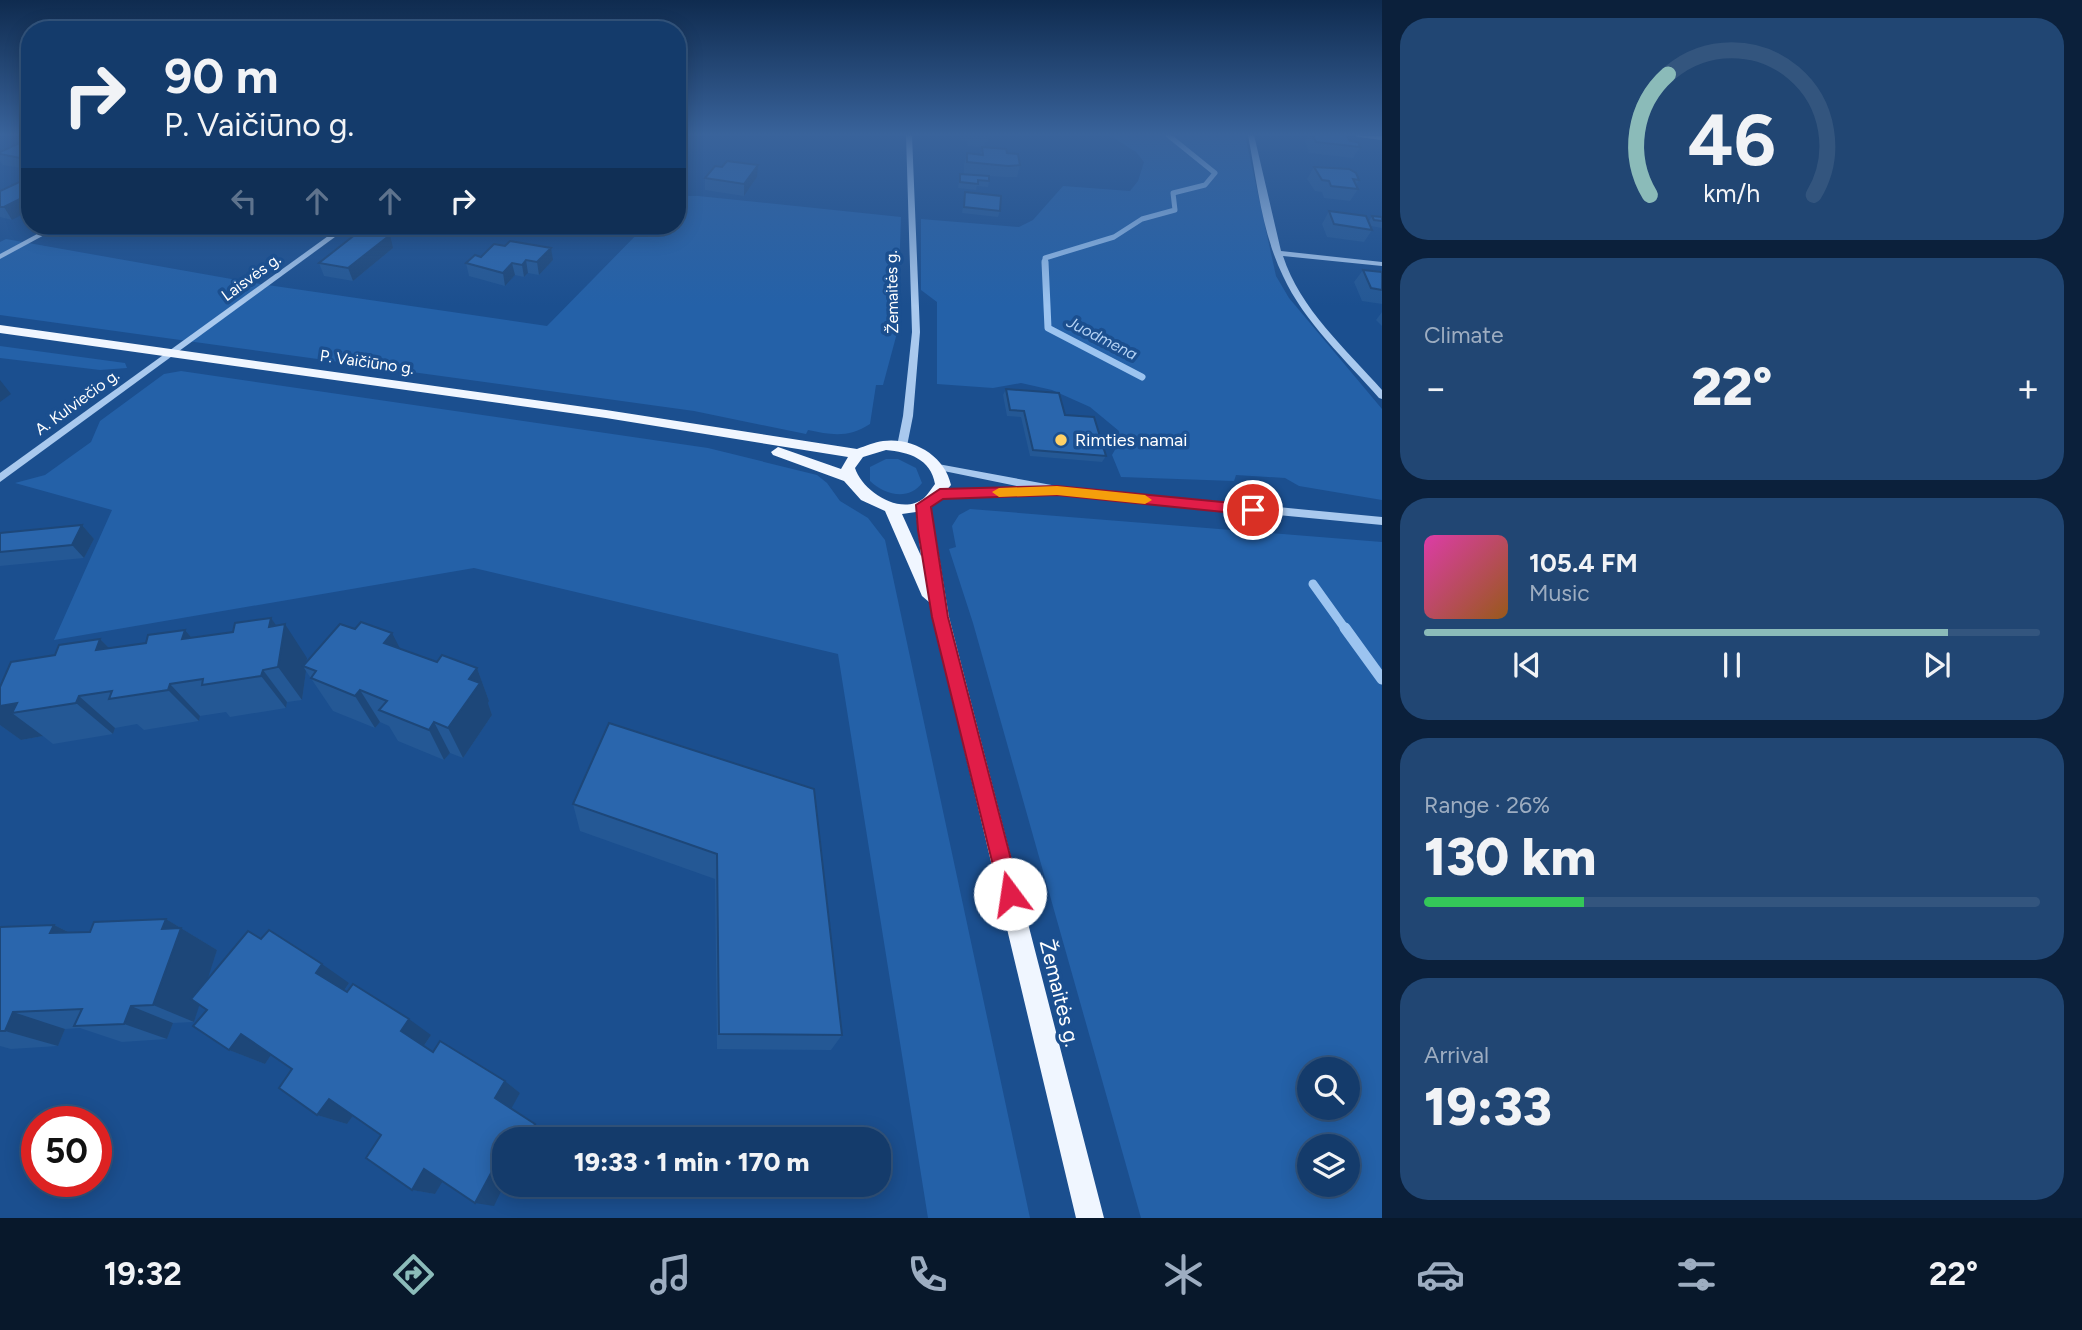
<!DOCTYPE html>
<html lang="en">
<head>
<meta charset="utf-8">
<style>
  :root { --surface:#143b6b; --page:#214673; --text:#f1f3f6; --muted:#9dadc1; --line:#33557e; --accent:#8bbbb9 }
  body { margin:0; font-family:Figtree,sans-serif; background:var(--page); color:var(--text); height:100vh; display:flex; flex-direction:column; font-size:26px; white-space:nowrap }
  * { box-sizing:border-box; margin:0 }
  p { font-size:23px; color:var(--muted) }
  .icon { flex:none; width:38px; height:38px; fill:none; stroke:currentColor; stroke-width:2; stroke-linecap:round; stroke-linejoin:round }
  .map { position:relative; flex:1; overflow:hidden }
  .side { display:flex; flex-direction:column; gap:18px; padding:18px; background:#0b203b; width:700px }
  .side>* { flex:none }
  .banner { position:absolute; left:21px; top:21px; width:665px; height:214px; border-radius:28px; box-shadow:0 4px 18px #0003,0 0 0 2px var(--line); background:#143b6b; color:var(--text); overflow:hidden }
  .tools { position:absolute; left:1297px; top:1057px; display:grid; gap:14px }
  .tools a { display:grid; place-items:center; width:63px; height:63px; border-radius:50%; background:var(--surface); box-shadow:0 4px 18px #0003,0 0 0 2px var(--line); font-size:35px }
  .speed { position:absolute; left:21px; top:1106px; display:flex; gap:14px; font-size:35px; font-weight:700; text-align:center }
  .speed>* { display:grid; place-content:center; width:91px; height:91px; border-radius:50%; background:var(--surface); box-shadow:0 4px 18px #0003,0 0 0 2px var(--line); line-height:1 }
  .speed .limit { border:10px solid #d22; background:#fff; color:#111 }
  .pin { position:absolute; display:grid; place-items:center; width:60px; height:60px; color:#fff; margin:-30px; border:4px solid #fff; border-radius:50%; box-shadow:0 2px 7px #0007 }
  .me { position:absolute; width:77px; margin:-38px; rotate:346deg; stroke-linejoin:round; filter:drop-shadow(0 0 5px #0008) }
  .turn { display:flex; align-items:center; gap:24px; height:147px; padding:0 28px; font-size:32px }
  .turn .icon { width:91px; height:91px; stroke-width:2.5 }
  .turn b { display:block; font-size:49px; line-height:60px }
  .lanes { display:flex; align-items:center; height:66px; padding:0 28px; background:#0003; justify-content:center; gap:35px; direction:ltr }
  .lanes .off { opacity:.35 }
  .big { font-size:52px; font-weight:800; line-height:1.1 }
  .side .tile { flex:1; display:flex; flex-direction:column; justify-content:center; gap:10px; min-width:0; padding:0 24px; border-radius:28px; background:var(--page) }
  .side .dial { align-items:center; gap:0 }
  .dial svg { height:182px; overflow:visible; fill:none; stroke:var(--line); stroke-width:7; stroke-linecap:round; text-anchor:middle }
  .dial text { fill:var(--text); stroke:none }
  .song { display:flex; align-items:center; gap:21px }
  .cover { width:84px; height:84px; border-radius:10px; background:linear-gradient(135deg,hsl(320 70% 55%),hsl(30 70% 35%)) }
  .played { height:7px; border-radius:4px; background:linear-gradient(90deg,var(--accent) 85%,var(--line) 85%) }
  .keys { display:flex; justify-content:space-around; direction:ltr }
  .heat { display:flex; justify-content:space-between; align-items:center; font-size:38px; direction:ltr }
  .charge { height:10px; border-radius:5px; background:linear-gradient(90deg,#34c759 26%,var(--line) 0) }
  .trip { position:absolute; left:492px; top:1127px; width:399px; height:70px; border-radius:28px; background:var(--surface); box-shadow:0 4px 18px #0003,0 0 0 2px var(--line); font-weight:800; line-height:70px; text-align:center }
  .dock { display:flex; height:112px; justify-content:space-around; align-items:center; background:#08182b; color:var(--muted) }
  .dock .icon { width:49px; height:49px }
  .dock .selected { color:var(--accent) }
  .dock b { font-size:32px; color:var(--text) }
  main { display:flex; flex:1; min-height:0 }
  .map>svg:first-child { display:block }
  .green { fill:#2461a8; fill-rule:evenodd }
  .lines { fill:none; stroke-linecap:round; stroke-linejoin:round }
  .stream-far3 { stroke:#9cc4f0; stroke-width:5 }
  .stream-far2 { stroke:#9cc4f0; stroke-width:7 }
  .stream-far1 { stroke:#9cc4f0; stroke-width:9 }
  .stream { stroke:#9cc4f0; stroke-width:11 }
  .minor { fill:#a9c9ee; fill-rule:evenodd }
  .major { fill:#f0f6ff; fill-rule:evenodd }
  .wall { fill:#245895 }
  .shaded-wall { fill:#1d4779 }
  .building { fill:#2a66ad; stroke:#1d4779; stroke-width:2 }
  .route { fill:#e11d48; stroke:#92132f; stroke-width:2 }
  .slow { fill:#f59e0b }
  .poi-dot { fill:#ffd166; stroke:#1b4f8f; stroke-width:2.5 }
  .labels { text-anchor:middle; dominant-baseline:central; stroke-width:7; stroke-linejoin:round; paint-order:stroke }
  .far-street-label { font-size:16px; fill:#fff; stroke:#1b4f8f }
  .far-water-label { font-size:16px; font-style:italic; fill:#b5d3f5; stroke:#1b4f8f }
  .poi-label { font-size:18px; fill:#fff; stroke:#1b4f8f; text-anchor:start }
  .near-street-label { font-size:21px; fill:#fff; stroke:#1b4f8f }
</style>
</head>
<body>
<main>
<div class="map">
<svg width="1382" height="1218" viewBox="0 0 1382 1218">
  <rect width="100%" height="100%" fill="#1b4f8f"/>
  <g class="green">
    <polygon points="1109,135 1245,135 1276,276 1289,298 1382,409 1382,500 1299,486 1285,478 1236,475 1234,481 1121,477 1112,455 1120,441 1119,431 1090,407 1052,390 1021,383 993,388 937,384 937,302 921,290 921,219 1019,227 1033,220 1063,186 1130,191 1138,181 1144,162 1136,152"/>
    <path d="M677,196H698L901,217L897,333L883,385H876L870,424C849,438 831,435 808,430L806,434L694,411L0,315V242L6,239L254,283L547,326L645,226H677Z"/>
    <polygon points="0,346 125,363 127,368 100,370 0,358"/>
    <polygon points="181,371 708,448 817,475 827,483 840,501 868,518 885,540 1030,1218 928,1218 838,654 474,568 54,640 112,510 15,483 45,475 91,442 100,421 164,374"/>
    <path d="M886,459H898L916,468L922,483C909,501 884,495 870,481V467Z"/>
    <path d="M970,509L1382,542V1218H1141L973,623L949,549L956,547L952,526L959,515ZM1309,1069H1348V1108H1309ZM1309,1146H1348V1185H1309Z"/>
  </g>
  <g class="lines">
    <polyline class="stream-far3" points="1045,263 1045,258 1114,237 1142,219 1175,210 1173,193 1205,185 1215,173 1168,135"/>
    <polyline class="stream-far2" points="1045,262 1048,328 1142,377"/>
    <polyline class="stream-far1" points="1313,584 1346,630"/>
    <polyline class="stream" points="1345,628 1382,679"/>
    <g class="minor">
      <polygon points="906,135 912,135 920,332 913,416 907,446 902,449 897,446 903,416 912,332"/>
      <path d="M1248,135H1254L1281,251L1382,262V266L1283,256C1300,309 1346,349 1382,390V399L1379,398C1346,360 1304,322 1283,276C1262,233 1257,182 1248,135Z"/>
      <polygon points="1355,135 1382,136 1382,140 1358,137"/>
      <polygon points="52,226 61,226 0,259 0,254"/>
      <polygon points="342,226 350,226 0,482 0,473"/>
      <polygon points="938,464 1057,486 1382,517 1382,525 1057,494 1037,490 1036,494 1032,495 940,498 936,497 935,494 936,491 1026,488 934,469 933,467"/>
    </g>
    <path class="major" d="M0,325L606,410L857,449C865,446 875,442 883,441C913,437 945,456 951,485L931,508L949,617L1104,1218H1076L929,602L922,596L885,511L861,500L844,481L773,455L771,452L778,447L841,469L848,457L606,418L0,333ZM886,450C909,452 931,459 935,484C932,488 928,494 924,498C901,517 862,491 855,468L863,457ZM916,512L921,556L902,514Z"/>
  </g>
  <g class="wall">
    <polygon points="960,135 990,135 988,142 985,142 984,147 1007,153 1020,165 1017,177 1005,177 970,175 989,181 988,187 977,186 976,190 958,188 960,174 964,174 964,165 967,153 980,154 982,147 968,146 967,141 961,140"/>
    <polygon points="1308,135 1347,135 1350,141 1360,147 1353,158 1309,153 1305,141"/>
    <polygon points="30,140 30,168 28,169 3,165 0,161 0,152"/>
    <polygon points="722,167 757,177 744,196 705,190 705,178"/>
    <polygon points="1314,167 1359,180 1356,185 1358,189 1350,201 1324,198 1322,192 1315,191 1307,179"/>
    <polygon points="0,191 12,220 0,217"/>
    <polygon points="965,192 1000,211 998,217 962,213"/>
    <polygon points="1329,211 1369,221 1372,216 1382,217 1382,228 1371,226 1372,230 1364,242 1327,237 1322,224"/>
    <polygon points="463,226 485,226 478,232 464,229"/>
    <polygon points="393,248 353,281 324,276 319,263"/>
    <polygon points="481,257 553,260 539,275 528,273 524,277 515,275 505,286 469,276 466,263"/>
    <polygon points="1363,270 1382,272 1382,304 1362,301 1354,282"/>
    <polygon points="1382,312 1382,326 1376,320"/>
    <polygon points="1006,389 1106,456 1102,462 1030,456 1021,417 1007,416 1003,395"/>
    <polygon points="82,525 94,539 84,558 0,566 0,533"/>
    <polygon points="271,618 276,626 307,658 307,661 400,648 437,662 477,668 489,701 488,703 492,715 463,758 450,753 444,760 398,741 389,726 380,722 375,728 333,711 306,671 302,700 287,702 286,708 230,717 226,712 200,716 199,721 144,730 137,724 115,728 113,734 53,744 43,736 21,740 0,725 55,655 100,639 109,648 146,643 185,630 192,638 233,632"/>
    <polygon points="814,789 842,1035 831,1050 717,1049 715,879 580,831 573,804"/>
    <polygon points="166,919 217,950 207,980 261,939 349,983 344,991 431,1035 424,1046 433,1052 505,1081 520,1093 511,1108 548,1133 504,1139 494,1206 442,1181 435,1194 412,1190 381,1135 353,1116 347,1124 317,1115 292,1069 271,1055 265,1064 229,1050 207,1010 199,1005 194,1022 173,1023 167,1039 122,1042 80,1028 65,1029 58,1046 11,1049 0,1046 0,927 54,925 69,932 90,932"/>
  </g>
  <g class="shaded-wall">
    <polygon points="30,154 30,168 28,169 20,158"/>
    <polygon points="758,165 757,177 744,196 744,184"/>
    <polygon points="30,194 30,210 12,220 4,207"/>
    <polygon points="477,226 485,226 478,232"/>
    <polygon points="390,235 393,248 353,281 348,268"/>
    <polygon points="551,248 553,260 539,275 537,262"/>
    <polygon points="526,260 528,273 524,277 522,265"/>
    <polygon points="512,263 515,275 505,286 503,273"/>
    <polygon points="0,380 11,394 0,402"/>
    <polygon points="82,525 94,539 84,558 72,545"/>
    <polygon points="271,618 283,635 285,624 307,658 306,668 303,666 306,671 302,700 278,667 269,627"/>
    <polygon points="185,630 213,663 182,639"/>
    <polygon points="392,633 409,666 384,643"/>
    <polygon points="100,639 133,672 96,650"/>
    <polygon points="477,668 489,701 488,703 492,715 463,758 448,728 469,679"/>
    <polygon points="263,670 287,702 286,708 261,676"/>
    <polygon points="170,684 200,716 199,721 168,690"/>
    <polygon points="360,690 380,722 375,728 355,696"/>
    <polygon points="79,696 115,728 113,734 76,703"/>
    <polygon points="17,703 12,713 43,736 21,740 0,725 0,706"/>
    <polygon points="434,722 450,753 444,760 429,730"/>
    <polygon points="166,919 217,950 194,1022 153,1005 162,929"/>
    <polygon points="54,925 99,947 50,933"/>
    <polygon points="322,964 349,983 343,992 316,973"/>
    <polygon points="131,1006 173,1023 167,1039 124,1024"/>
    <polygon points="13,1012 65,1029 58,1046 5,1031"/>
    <polygon points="409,1019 431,1035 423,1047 401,1031"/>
    <polygon points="241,1034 275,1049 265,1064 229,1050"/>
    <polygon points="505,1081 520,1093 511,1109 495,1098"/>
    <polygon points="329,1099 358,1109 347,1124 317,1115"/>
    <polygon points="535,1124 548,1133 544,1139 527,1139"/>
    <polygon points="503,1151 504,1152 504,1185 494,1206 475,1203"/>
    <polygon points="424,1169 447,1174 435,1194 412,1190"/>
  </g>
  <g class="building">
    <polygon points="1313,135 1347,135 1350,141 1358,142 1360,147 1316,142"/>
    <polygon points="28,139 30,140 30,154 20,158 0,154 0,152"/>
    <polygon points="982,147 1006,149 1007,153 1018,154 1020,165 1008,166 967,162 967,153 983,155"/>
    <polygon points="727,161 758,165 744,184 705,178 715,166 722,167"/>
    <polygon points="1314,167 1349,169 1356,173 1359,180 1353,179 1358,189 1331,186 1329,181 1322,180"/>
    <polygon points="960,174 989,176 989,181 978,180 978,184 960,182"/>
    <polygon points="30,177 30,194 4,207 0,207 0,191"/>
    <polygon points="965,192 1001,196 1000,211 964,207"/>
    <polygon points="1329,211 1366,216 1372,230 1334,224"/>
    <polygon points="1372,216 1382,217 1382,221 1374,220"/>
    <polygon points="361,230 390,235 348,268 319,263"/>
    <polygon points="510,241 551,248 537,262 526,260 522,265 512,263 503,273 466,263 475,255 481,257 494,244 505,246"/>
    <polygon points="1363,270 1382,272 1382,290 1371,288"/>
    <polygon points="1006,389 1059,393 1065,415 1094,417 1106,456 1033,450 1024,411 1010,410"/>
    <polygon points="82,525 72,545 0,552 0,533"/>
    <polygon points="271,618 269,627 285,624 278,667 263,670 261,676 202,685 203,679 170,684 168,690 109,699 112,691 79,696 76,703 12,713 17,703 0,706 0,687 11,662 55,655 59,645 100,639 96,650 146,643 148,635 185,630 182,639 233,632 235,623"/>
    <polygon points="361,622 392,633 384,643 437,662 442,655 477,668 469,679 480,683 448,728 434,722 429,730 379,710 387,701 360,690 355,696 311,678 316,671 303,666 340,624 355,629"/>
    <polygon points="609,723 814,789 842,1035 719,1034 717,854 573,804"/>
    <polygon points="166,919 162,929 181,928 153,1005 131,1006 124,1024 74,1026 82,1009 13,1012 5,1031 0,1031 0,927 54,925 50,933 90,932 94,922"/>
    <polygon points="269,930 322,964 316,973 347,992 353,984 409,1019 401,1031 433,1052 440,1041 505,1081 495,1098 535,1124 527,1139 504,1139 504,1152 503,1151 475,1203 424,1169 412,1190 366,1158 381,1135 329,1099 317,1115 279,1088 292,1069 241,1034 229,1050 193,1026 207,1010 191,999 248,931 261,939"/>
  </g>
  <linearGradient id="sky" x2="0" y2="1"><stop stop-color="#0f2b4f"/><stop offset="0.44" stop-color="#39639b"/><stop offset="1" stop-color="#39639b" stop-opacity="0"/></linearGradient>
  <rect width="1382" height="306" fill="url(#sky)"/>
  <polygon class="route" points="1057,486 1253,505 1260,510 1253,515 1057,495 943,499 931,507 948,617 1020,894 1017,902 1010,905 1003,902 1000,894 932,617 918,530 916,505 940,489"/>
  <polygon class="slow" points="1057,486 1145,495 1152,500 1145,504 1057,495 999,497 992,492 999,488"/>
  <circle class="poi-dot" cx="1061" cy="440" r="7"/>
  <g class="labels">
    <g class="far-street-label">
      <text transform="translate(251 277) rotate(-36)">Laisvės g.</text>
      <text transform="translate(892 292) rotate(-91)">Žemaitės g.</text>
      <text transform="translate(367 362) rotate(8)">P. Vaičiūno g.</text>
      <text transform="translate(77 402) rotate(-36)">A. Kulviečio g.</text>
    </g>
    <g class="far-water-label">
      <text transform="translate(1102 338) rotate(27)">Juodmena</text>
    </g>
    <g class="poi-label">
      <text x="1075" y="440">Rimties namai</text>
    </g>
    <g class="near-street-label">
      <text transform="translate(1060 993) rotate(76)">Žemaitės g.</text>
    </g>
  </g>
</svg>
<div class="tools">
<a><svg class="icon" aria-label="search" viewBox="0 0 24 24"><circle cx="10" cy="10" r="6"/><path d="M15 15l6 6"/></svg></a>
<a><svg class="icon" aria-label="layers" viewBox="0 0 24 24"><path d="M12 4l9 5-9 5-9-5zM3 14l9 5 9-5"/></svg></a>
</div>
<div class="speed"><div class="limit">50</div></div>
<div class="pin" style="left:1253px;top:510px;background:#d93025"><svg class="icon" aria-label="arrive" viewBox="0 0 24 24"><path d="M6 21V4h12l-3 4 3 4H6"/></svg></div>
<svg class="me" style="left:1010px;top:894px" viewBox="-20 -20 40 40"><circle r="19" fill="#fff"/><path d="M0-13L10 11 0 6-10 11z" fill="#e11d48"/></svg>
<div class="trip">19:33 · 1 min · 170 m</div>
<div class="banner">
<div class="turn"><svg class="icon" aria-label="right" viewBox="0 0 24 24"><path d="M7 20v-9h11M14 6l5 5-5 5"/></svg><div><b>90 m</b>P. Vaičiūno g.</div></div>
<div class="lanes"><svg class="icon off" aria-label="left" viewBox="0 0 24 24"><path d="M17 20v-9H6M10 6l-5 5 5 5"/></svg><svg class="icon off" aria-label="ahead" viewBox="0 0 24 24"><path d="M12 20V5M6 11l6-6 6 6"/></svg><svg class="icon off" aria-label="ahead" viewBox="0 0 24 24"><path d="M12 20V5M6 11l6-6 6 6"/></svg><svg class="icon" aria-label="right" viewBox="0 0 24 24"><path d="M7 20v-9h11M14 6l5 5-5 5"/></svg></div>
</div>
</div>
<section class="side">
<div class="tile dial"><svg viewBox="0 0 100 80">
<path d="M14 69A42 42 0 1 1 86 69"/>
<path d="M14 69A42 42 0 0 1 22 16" stroke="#8bbbb9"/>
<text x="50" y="56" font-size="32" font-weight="700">46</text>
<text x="50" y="72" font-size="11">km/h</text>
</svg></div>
<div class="tile"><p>Climate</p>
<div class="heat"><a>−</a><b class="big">22°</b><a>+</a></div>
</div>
<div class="tile">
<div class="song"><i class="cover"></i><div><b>105.4 FM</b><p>Music</p></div></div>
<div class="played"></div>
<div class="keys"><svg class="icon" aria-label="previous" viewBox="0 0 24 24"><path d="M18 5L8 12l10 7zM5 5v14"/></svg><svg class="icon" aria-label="pause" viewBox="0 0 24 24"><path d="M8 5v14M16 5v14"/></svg><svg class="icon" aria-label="next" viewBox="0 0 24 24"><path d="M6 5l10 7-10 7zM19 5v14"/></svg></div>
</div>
<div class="tile"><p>Range · 26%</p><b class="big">130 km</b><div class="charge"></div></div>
<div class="tile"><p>Arrival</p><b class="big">19:33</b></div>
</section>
</main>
<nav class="dock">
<b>19:32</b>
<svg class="icon selected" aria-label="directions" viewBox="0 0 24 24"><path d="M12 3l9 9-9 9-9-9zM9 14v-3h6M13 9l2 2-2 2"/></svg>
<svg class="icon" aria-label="music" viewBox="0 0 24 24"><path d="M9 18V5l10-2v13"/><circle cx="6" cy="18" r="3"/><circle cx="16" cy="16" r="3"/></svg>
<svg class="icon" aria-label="phone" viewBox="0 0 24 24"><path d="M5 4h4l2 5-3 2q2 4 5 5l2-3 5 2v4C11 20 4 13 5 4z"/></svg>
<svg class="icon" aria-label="climate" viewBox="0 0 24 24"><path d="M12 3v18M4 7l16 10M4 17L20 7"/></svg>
<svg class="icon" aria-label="car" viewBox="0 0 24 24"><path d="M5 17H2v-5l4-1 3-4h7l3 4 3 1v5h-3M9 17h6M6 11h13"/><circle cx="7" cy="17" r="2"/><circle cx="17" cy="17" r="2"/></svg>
<svg class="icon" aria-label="filters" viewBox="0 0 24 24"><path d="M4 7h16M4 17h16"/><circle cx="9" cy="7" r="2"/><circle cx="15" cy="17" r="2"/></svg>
<b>22°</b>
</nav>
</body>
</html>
